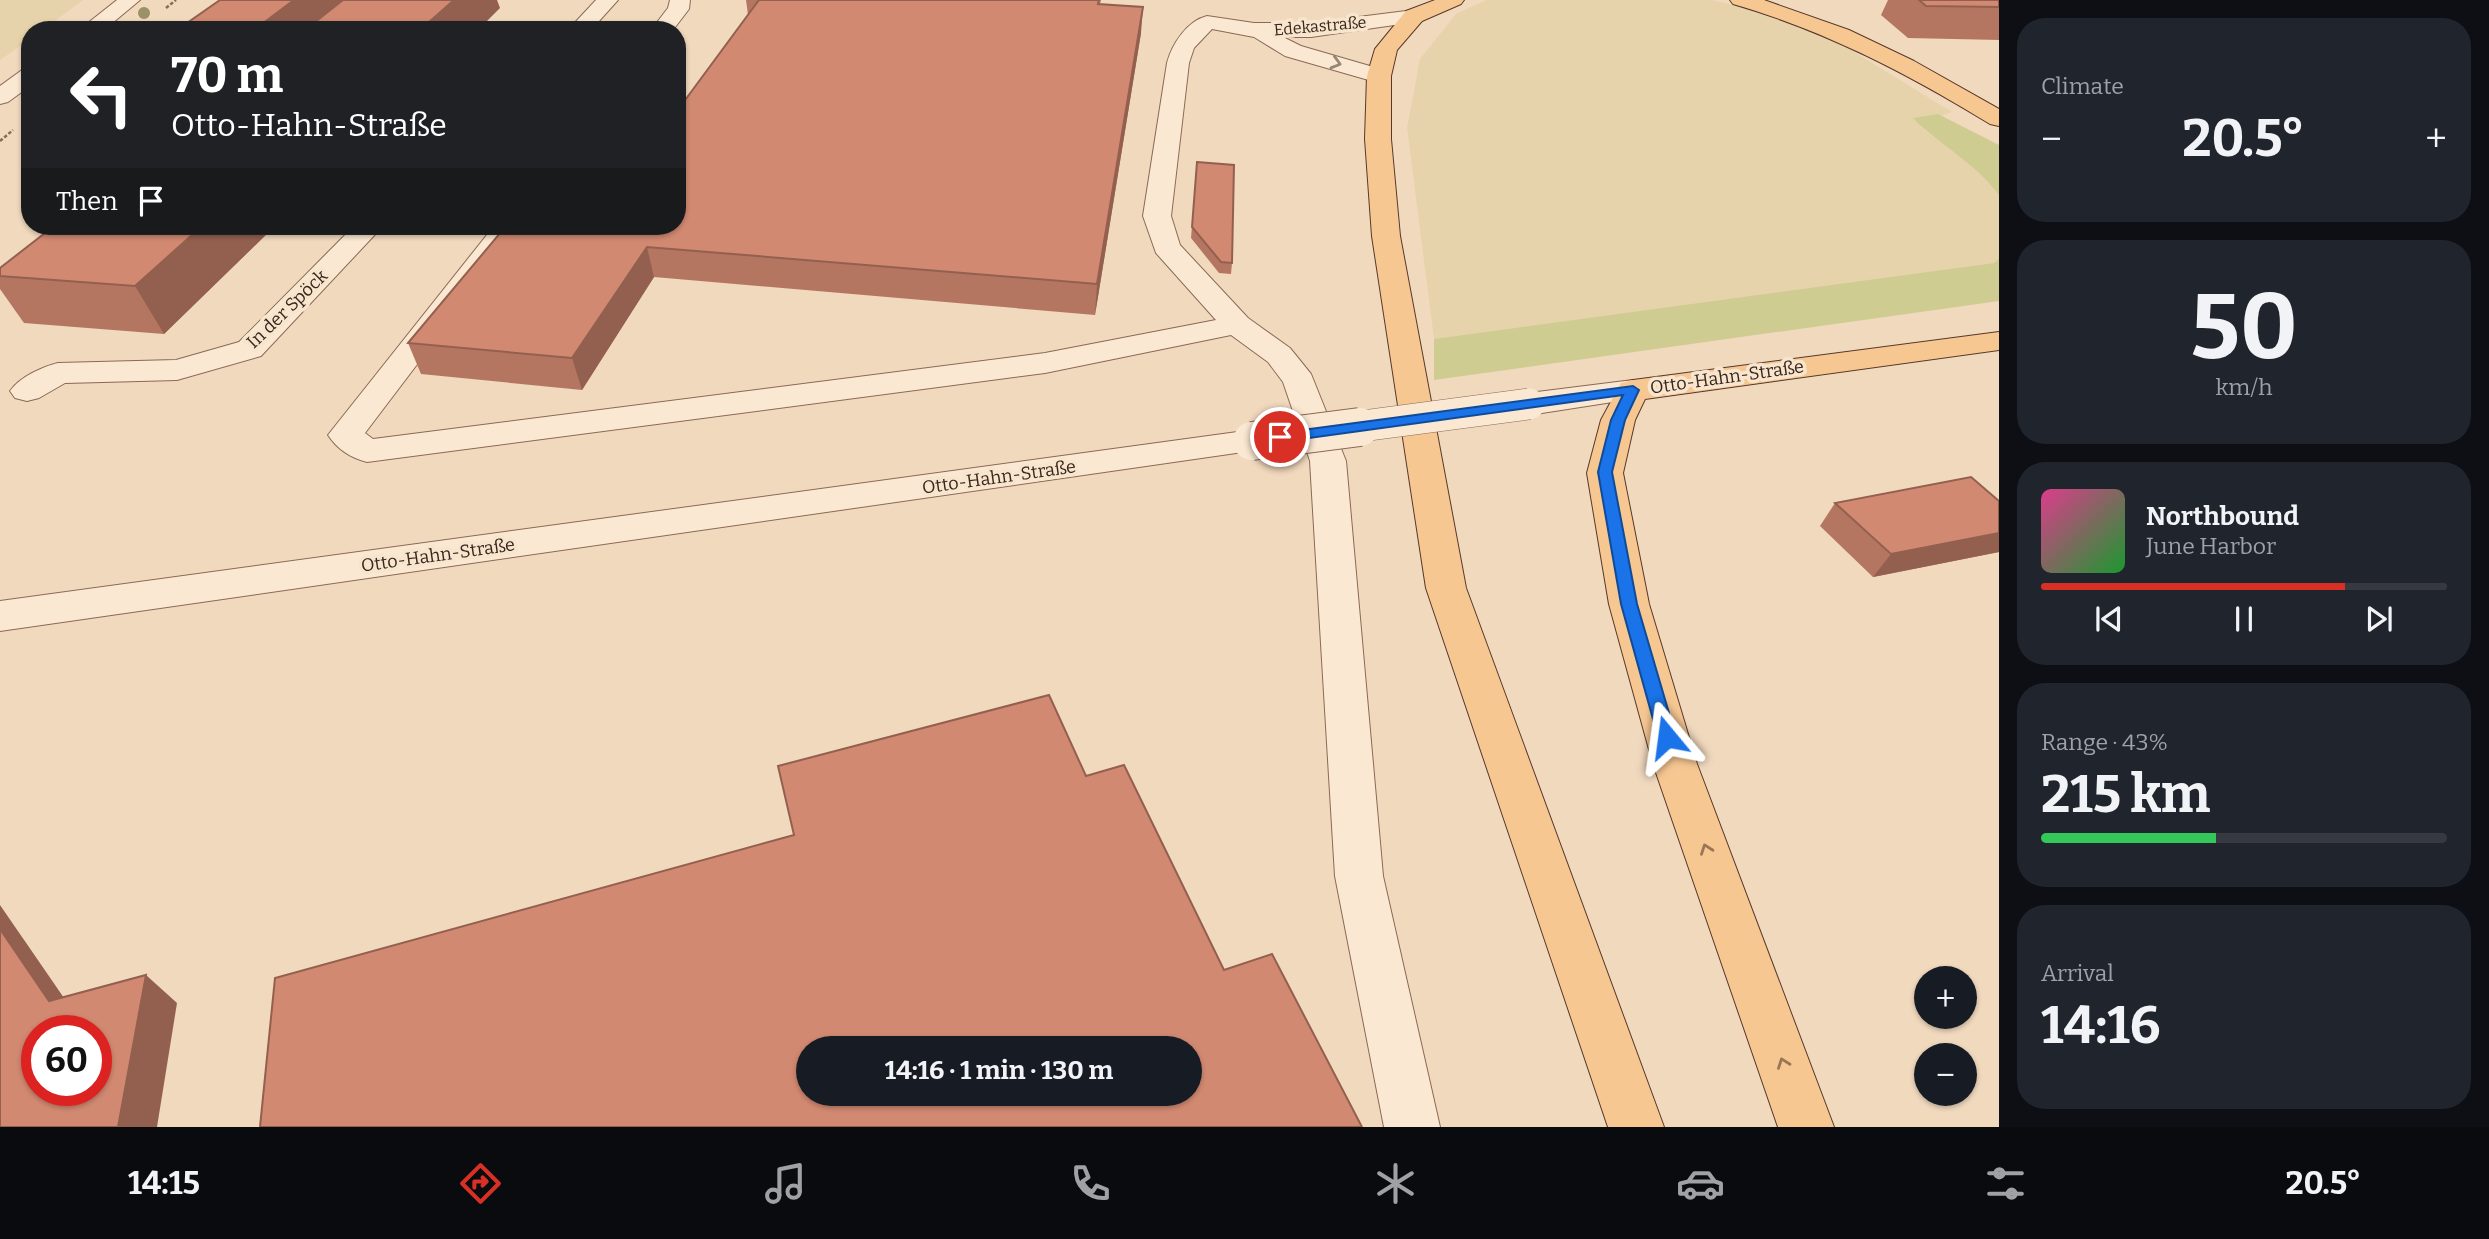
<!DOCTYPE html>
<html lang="en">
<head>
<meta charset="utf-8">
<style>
  :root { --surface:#171b24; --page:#20242c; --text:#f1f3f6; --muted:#9ea1a6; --line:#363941; --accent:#d93025 }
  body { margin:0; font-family:Bitter,serif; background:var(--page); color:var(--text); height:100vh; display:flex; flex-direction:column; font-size:26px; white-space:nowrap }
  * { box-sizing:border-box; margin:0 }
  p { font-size:23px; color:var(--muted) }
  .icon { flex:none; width:38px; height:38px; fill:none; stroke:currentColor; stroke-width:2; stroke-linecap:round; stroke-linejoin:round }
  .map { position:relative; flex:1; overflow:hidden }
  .panel { display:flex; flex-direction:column; gap:18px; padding:18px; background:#0d0f14; width:490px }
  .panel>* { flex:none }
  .guide { position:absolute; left:21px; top:21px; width:665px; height:214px; border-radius:28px; box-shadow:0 2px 5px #0004; background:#202124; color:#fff; overflow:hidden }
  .fabs { position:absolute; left:1914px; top:966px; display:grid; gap:14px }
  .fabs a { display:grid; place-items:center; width:63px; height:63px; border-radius:50%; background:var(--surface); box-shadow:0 2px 5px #0004; font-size:35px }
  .speed { position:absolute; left:21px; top:1015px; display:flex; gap:14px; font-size:35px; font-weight:700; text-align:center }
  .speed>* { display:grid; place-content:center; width:91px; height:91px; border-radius:50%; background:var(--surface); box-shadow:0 2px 5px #0004; line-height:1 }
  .speed .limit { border:10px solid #d22; background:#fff; color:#111 }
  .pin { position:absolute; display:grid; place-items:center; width:60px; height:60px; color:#fff; margin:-30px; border:4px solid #fff; border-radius:50%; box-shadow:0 2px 7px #0007 }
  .me { position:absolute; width:77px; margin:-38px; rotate:344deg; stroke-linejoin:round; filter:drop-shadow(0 0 5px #0008) }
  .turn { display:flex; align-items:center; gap:24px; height:147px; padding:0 35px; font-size:32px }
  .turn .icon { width:91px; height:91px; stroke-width:2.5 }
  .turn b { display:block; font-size:49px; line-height:60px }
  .then { display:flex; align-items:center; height:66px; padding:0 35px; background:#0003; gap:14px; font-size:26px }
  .big { font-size:52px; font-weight:700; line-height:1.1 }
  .panel .card { flex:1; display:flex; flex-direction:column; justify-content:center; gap:10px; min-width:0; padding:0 24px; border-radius:28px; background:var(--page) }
  .panel .dial { align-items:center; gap:0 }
  .dial b { font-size:91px; line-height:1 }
  .song { display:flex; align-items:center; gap:21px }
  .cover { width:84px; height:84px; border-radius:10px; background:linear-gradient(135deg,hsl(330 70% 55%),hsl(130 70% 35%)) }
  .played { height:7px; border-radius:4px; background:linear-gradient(90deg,var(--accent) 75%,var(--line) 75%) }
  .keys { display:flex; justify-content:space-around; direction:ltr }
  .heat { display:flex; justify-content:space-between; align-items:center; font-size:38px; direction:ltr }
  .charge { height:10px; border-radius:5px; background:linear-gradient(90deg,#34c759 43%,var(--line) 0) }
  .trip { position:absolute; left:796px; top:1036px; width:406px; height:70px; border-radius:35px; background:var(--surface); box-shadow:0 2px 5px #0004; font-weight:700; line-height:70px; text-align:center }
  .dock { display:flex; height:112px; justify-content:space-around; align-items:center; background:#090b0e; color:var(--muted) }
  .dock .icon { width:49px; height:49px }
  .dock .current { color:var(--accent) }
  .dock b { font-size:32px; color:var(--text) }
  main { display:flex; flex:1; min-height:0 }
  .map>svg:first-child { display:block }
  .farmland { fill:#e7d3ab }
  .green { fill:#cfcc91 }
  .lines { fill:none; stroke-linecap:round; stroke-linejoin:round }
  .minor-casing { stroke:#8a6955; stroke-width:2 }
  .major-casing { stroke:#57382a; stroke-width:2 }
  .path { stroke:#8a6955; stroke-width:2.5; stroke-dasharray:3.5 2; stroke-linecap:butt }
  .minor { fill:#fbe8d2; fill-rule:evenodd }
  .major { fill:#f7c792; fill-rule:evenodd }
  .minor-bridge-far1-casing { stroke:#8a6955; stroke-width:32; stroke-linecap:butt }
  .minor-bridge-casing { stroke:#8a6955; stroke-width:40; stroke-linecap:butt }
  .minor-bridge-far1 { stroke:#fbe8d2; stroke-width:31 }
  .minor-bridge { stroke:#fbe8d2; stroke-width:38 }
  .tree { fill:#9a9167 }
  .wall { fill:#b57661 }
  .shaded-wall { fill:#93604f }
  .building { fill:#d28971; stroke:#93604f; stroke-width:2; fill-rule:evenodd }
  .oneway { stroke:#9a8676 }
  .oneway2 { stroke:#987656 }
  .route { fill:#1a73e8; stroke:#114b97; stroke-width:2 }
  .labels { text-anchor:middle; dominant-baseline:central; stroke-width:7; stroke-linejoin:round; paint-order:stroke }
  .far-street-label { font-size:16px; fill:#38251b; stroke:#f8e5ce }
  .street-label { font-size:18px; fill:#38251b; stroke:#f8e5ce }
</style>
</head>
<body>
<main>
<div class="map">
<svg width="1999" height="1127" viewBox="0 0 1999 1127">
  <rect width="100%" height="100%" fill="#f1d9be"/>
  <g class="farmland">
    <polygon points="0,0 83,0 43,30 30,30 30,39 0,60"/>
    <polygon points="1486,0 1712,0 1776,15 1830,37 1952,112 1941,116 1914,118 1927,132 1987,177 1999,195 1999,258 1994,263 1854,283 1434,339 1407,128 1420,59 1456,14"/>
  </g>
  <g class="green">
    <path d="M1938,114L1999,145V195C1976,163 1940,146 1913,118Z"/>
    <polygon points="1999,258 1999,301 1434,380 1434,339 1994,263"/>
  </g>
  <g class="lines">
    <g class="minor-casing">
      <g id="minor">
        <polygon points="117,0 140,0 104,30 79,30"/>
        <polygon points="596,0 618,0 591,30 568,30"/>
        <polygon points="670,0 690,0 689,9 673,30 651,30 668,8"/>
        <path d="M1414,10L1422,11L1425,16L1422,21L1311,37H1283L1301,46L1387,71L1391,76L1387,81L1379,83L1285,56L1254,37L1212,29L1194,48L1189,63L1171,216L1180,245L1248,318L1290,348L1311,374L1346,461L1383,876L1440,1127H1384L1335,876L1310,461L1283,382L1268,362L1231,335L1045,373L367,462C351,458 337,449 328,435L494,226H522L365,433L373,439L1045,353L1216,320L1156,253L1143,216L1167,63C1172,44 1187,21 1207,16L1254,23H1311Z"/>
        <polygon points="30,68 30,86 8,102 0,104 0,86 22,70"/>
        <path d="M354,226H383L261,356L177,380L65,383L39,398L27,401L15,398L10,391C20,377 42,367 58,363L176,360L239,342Z"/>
        <polygon points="1633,380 1645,383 1650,390 1645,397 1529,415 1517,411 1512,404 1517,397 1529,393"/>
        <polygon points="1252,430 1264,433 1269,441 1264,449 0,631 0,601"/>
      </g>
    </g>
    <g class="major-casing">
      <g id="major">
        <polygon points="1435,0 1464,0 1461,4 1422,21 1397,50 1391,76 1391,139 1400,236 1466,588 1664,1127 1608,1127 1426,588 1372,236 1365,139 1367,76 1375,49 1406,11"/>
        <path d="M1730,0H1764L1849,30L1914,61L1999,109V126L1990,124C1908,74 1826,31 1733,4Z"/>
        <polygon points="1999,332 1999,350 1645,399 1635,420 1623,473 1649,604 1697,764 1834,1127 1778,1127 1653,764 1609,604 1587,473 1601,420 1621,383 1633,380"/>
      </g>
    </g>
    <g class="path">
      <polyline points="166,8 176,0"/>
      <polyline points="0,141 13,130"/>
    </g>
    <use href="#minor" class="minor"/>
    <use href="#major" class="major"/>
    <g class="minor-bridge-far1-casing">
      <polyline id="minor-bridge-far1" points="1347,428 1529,404"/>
    </g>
    <g class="minor-bridge-casing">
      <polyline id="minor-bridge" points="1252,441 1360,427"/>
    </g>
    <use href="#minor-bridge-far1" class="minor-bridge-far1"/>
    <use href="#minor-bridge" class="minor-bridge"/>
  </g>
  <circle class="tree" cx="144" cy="13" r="6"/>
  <g class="wall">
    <polygon points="746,0 1101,0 1100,4 1141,33 1095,315 654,277 582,390 421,374 408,343 592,227 748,15"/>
    <polygon points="1888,0 1999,0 1999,40 1908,38 1881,15"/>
    <polygon points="1197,162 1232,263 1231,274 1219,273 1191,238"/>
    <polygon points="275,226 164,334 24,323 0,289 0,268"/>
    <polygon points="1999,501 1999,552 1873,577 1820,526 1835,503"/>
  </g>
  <g class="shaded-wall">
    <polygon points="294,0 362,0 325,30 254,30"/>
    <polygon points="454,0 497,0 500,8 478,30 420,30"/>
    <polygon points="1143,7 1141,33 1095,315 1097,284"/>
    <polygon points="202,226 275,226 164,334 135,286"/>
    <polygon points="647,247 654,277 582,390 572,358"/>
    <polygon points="1999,533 1999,552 1873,577 1891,554"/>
    <polygon points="0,905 84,1027 49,1001 0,929"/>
    <polygon points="146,975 177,1003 157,1127 118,1127"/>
  </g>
  <g class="building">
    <polygon points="220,0 294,0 254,30 177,30"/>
    <polygon points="343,0 454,0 420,30 305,30"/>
    <polygon points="759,0 1099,0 1098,4 1143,7 1097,284 647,247 572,358 408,343 506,226 677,226 677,111"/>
    <polygon points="1919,0 1999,0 1999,7 1926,6"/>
    <polygon points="1197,162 1234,165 1232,263 1221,262 1192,227"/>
    <polygon points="54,226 202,226 135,286 0,276 0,268"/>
    <polygon points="1971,477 1999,501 1999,533 1891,554 1835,503"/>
    <path d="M1049,695L1086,776L1124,765L1224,970L1272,954L1362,1127H260L275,978L794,835L778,766ZM808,1048H1190V1094H808Z"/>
    <path d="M0,929L49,1001L146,975L118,1127H0ZM37,1031H96V1090H37Z"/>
  </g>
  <defs><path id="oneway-chevron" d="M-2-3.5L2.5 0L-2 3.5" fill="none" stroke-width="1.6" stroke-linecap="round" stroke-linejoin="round" transform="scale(1.75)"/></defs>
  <use class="oneway" href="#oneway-chevron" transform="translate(1336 63) rotate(16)"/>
  <g class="oneway2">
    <use href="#oneway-chevron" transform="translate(1706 849) rotate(-110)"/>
    <use href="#oneway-chevron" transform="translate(1783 1063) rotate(-110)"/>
  </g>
  <polygon class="route" points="1633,386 1639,390 1625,420 1612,472 1637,604 1676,737 1674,742 1667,745 1661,742 1658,737 1621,604 1598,472 1611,420 1623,395 1280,442 1273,437 1280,433"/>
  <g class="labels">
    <g class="far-street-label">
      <text transform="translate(1320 26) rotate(-5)">Edekastraße</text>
    </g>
    <g class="street-label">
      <text transform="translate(287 309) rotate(-44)">In der Spöck</text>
      <text transform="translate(1727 377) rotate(-8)">Otto-Hahn-Straße</text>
      <text transform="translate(999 477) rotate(-8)">Otto-Hahn-Straße</text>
      <text transform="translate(438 555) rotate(-8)">Otto-Hahn-Straße</text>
    </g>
  </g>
</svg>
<div class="fabs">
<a>+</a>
<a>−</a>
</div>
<div class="speed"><div class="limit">60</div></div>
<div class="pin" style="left:1280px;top:437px;background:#d93025"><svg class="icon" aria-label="arrive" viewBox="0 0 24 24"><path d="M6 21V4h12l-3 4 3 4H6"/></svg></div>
<svg class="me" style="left:1667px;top:737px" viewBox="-20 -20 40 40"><path d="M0-17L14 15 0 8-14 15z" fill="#1a73e8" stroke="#fff" stroke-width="4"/></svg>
<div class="trip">14:16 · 1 min · 130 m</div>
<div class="guide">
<div class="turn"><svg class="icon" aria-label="left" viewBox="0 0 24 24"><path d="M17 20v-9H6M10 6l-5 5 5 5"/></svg><div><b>70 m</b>Otto-Hahn-Straße</div></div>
<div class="then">Then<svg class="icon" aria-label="arrive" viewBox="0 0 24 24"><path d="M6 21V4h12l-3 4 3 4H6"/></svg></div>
</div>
</div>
<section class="panel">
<div class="card"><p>Climate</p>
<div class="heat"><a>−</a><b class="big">20.5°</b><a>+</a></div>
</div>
<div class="card dial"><b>50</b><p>km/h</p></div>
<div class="card">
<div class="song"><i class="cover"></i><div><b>Northbound</b><p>June Harbor</p></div></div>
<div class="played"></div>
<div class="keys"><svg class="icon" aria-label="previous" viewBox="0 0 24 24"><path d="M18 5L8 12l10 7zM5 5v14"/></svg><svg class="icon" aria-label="pause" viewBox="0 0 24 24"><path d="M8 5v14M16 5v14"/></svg><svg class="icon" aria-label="next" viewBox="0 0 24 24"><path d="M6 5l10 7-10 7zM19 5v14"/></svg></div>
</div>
<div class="card"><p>Range · 43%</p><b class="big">215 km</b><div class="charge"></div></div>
<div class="card"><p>Arrival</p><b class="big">14:16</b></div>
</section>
</main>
<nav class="dock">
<b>14:15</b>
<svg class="icon current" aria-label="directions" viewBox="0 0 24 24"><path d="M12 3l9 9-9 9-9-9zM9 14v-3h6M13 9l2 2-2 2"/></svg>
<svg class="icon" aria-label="music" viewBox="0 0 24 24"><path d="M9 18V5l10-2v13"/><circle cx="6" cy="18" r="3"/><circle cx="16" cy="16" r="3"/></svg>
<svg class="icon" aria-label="phone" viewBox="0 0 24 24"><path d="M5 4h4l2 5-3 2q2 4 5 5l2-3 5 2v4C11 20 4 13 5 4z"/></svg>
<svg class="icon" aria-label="climate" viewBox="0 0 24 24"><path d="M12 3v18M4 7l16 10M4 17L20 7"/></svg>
<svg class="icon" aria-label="car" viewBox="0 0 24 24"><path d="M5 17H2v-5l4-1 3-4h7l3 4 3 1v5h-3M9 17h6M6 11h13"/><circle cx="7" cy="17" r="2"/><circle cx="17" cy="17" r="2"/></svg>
<svg class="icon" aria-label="filters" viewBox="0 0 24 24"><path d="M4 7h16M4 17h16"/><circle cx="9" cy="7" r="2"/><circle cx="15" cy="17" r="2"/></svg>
<b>20.5°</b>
</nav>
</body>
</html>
